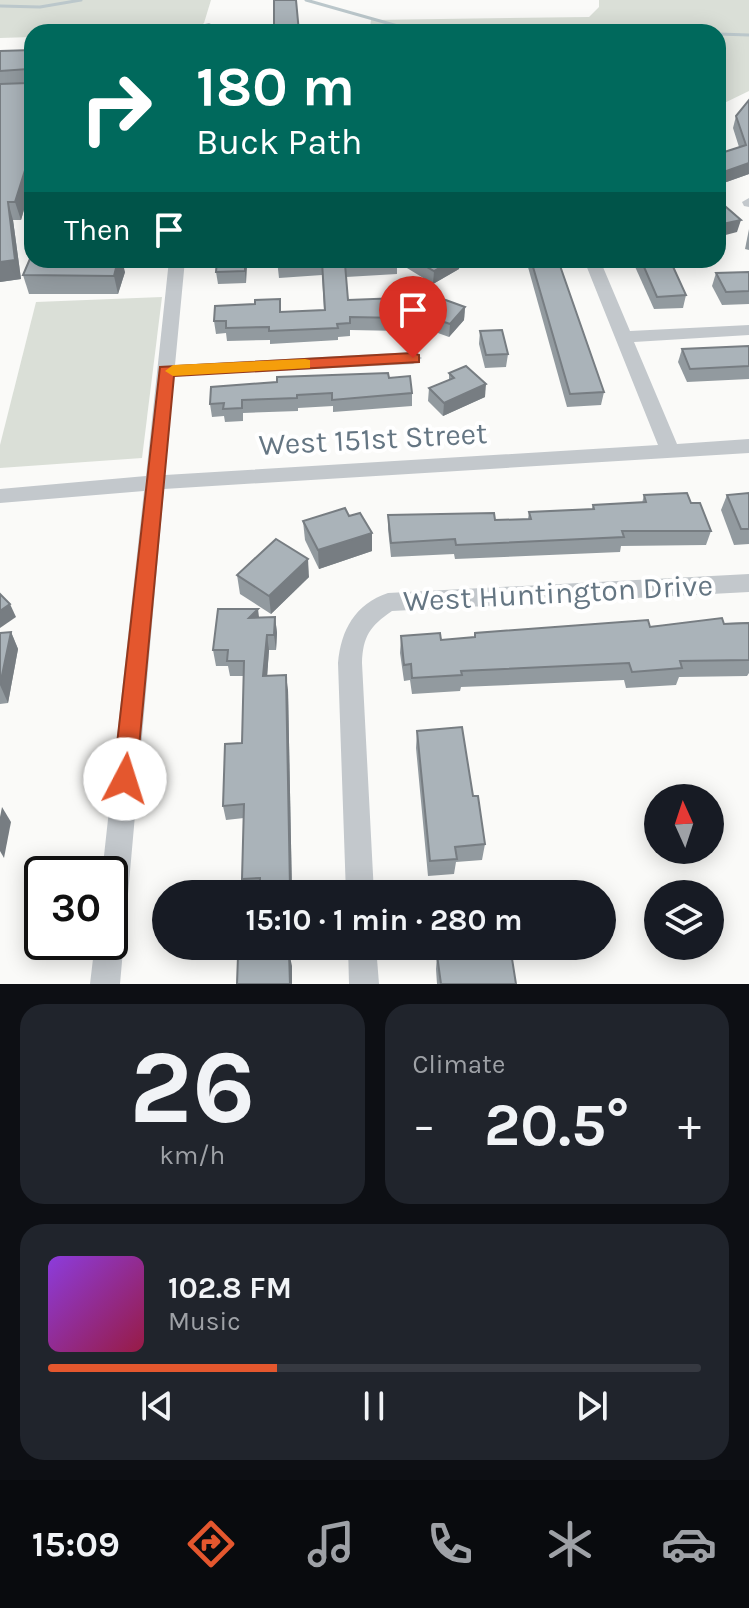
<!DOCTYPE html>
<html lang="en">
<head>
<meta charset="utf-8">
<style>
  :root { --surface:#171b24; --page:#20242c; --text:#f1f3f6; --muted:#9ea1a6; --line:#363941; --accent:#e4572e }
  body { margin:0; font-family:Karla,sans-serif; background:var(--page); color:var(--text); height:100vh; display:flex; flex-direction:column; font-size:30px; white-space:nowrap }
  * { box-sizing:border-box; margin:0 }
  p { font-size:26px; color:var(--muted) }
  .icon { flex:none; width:44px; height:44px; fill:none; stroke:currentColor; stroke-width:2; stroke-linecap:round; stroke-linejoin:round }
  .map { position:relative; height:984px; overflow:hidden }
  .side { display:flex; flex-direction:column; gap:20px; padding:20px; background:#0d0f14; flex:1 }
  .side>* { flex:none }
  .top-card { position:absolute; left:24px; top:24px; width:702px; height:244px; border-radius:24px; box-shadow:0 4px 20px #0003; background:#00695c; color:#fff; overflow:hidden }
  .needle { width:52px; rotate:357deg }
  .controls { position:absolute; left:644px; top:784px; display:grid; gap:16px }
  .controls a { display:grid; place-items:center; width:80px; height:80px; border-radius:50%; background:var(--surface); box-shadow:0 4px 20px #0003; font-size:40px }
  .speed { position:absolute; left:24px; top:856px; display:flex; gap:16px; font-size:40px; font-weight:700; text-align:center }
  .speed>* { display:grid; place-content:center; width:104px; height:104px; border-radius:50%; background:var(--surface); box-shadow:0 4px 20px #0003; line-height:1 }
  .speed .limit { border:4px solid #111; border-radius:12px; background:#fff; color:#111 }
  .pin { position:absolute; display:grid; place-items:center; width:68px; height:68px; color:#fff; margin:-82px -34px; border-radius:50% 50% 50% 0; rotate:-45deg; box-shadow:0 0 8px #0007 }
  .pin .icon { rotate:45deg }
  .me { position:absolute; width:88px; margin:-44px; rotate:5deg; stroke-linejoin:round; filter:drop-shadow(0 0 6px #0008) }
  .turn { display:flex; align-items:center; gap:28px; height:168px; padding:0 40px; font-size:36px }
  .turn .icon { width:104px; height:104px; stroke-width:2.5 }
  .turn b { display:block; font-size:56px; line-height:68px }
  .then { display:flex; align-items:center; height:76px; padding:0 40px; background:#0003; gap:16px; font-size:30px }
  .big { font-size:60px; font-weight:700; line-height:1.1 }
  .side .widget { flex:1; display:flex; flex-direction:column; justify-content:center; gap:12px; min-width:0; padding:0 28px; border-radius:24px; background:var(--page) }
  .side .dial { align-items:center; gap:0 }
  .dial b { font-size:104px; line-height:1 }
  .song { display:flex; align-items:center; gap:24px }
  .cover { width:96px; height:96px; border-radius:12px; background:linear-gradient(135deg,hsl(270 70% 55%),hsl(340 70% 35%)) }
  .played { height:8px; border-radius:4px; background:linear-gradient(90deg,var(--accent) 35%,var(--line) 35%) }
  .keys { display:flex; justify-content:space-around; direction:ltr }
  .heat { display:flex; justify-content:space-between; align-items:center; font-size:44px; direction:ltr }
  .side .tiles { flex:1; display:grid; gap:20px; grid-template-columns:1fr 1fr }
  .widget:last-child { grid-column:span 2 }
  .trip { position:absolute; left:152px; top:880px; width:464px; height:80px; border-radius:40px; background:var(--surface); box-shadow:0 4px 20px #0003; font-weight:700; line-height:80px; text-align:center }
  .menu { display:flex; height:128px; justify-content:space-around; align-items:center; background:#090b0e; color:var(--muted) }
  .menu .icon { width:56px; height:56px }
  .menu .on { color:var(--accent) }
  .menu b { font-size:36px; color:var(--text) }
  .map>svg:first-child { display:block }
  .green { fill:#dadfd7 }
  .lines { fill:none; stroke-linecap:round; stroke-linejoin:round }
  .stream { stroke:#bbc7cb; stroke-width:3 }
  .minor { fill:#c3c8cc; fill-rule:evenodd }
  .wall { fill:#929a9f }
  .shaded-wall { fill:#777d82 }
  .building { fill:#aab3b9; stroke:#777d82; stroke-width:2 }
  .route { fill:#e4572e; stroke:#94391e; stroke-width:2 }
  .slow { fill:#f59e0b }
  .labels { text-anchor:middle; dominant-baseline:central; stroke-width:8; stroke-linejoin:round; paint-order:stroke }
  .street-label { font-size:30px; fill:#657683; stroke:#fff }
</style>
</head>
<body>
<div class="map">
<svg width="749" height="984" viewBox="0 0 749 984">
  <rect width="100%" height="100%" fill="#fafaf8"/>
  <g class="green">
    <polygon points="0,0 211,0 204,23 199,28 179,28 178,32 32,32 32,37 0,38"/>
    <polygon points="599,0 749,0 749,91 718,106 718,32 382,32 370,28 371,20 589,17 599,7"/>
    <polygon points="162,297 142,458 0,468 0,445 36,302"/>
  </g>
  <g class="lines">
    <g class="stream">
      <polyline points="306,0 419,32"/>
      <polyline points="0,6 40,7 81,0"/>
      <polyline points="718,34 749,35"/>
    </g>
    <g class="minor">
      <polygon points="209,23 215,26 214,32 202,32 205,24"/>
      <polygon points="749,198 749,207 744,206 742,202"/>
      <polygon points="169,260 185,260 175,365 413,352 422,358 413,364 174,376 165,475 658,445 584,260 600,260 630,331 749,325 749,335 634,342 677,444 749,439 749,453 164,489 120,984 90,984 95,942 110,942 110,874 102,874 144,491 0,503 0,489 146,476"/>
      <path d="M749,574V592L392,611C370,626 363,636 362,663L374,894H346L338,663C341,630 355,604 388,593Z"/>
      <polygon points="348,946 376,946 379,984 349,984"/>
    </g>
  </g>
  <g class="wall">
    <polygon points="32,50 32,182 21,220 13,220 21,279 0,282 0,51"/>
    <polygon points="749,100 749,174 718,185 718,154 739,147 733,128 736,116"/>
    <polygon points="749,229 749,250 745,249"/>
    <polygon points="217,260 246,260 246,283 218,284 216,272"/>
    <polygon points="277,260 397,260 397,274 346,277 348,300 402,318 402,331 350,330 350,336 338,337 338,340 270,344 270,340 227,341 226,333 216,334 214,321 281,312 324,310 322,275 279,278"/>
    <polygon points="408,260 460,260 459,269 433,284 407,268"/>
    <polygon points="526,260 558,260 604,392 601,405 567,407"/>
    <polygon points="632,260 670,260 686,295 683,308 654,309"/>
    <polygon points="125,272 118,294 29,294 23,275"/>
    <polygon points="749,272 749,304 722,305 712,286 716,273"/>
    <polygon points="465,307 464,320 449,337 413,324 413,311"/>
    <polygon points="480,331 508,354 506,367 485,368 479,344"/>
    <polygon points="749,346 749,379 687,382 678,362 682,349"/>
    <polygon points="449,373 485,397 443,416 428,401 429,388 449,380"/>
    <polygon points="389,378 412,393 412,406 333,412 333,406 298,408 298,411 243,413 243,421 225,422 224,416 212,417 210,404"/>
    <polygon points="749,493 749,544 734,545 721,510 727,495"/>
    <polygon points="644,495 691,503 711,531 706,545 621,546 620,552 455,559 454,554 391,557 388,529 388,515 495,520 528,519 529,512 592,509 593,505 642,503"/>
    <polygon points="349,516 372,533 372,551 319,569 305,540 303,521"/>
    <polygon points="237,575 309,577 271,614 240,594"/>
    <polygon points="259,617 275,617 277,633 276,650 269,650 267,676 288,690 292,894 261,894 260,892 245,892 242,879 244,818 226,820 223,806 242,743 244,676 230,676 228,666 216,666 213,650"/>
    <polygon points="749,622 749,673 747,676 679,677 676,685 626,688 624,680 461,687 460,691 412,694 410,680 404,681 400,653 401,636 441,640 474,637 475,633"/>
    <polygon points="11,632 18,649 8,703 0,704 0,633"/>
    <polygon points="417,731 485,844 482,860 456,862 454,874 428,876 416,748"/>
    <polygon points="441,946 510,946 516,984 437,984 436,969 437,955 442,954"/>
  </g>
  <g class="shaded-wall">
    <polygon points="32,148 32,182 21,220 15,202"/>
    <polygon points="749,163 749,174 718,185 718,174"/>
    <polygon points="8,202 13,220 21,279 0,282 0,262"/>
    <polygon points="741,220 737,232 718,237 718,225"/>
    <polygon points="118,260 122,260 125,272 118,294 114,276"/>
    <polygon points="245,260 247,267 246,283 245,271"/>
    <polygon points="453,260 460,260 459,269 433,284 434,271"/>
    <polygon points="465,307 464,320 449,337 450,324"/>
    <polygon points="486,384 485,397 443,416 444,403"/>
    <polygon points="372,533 372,551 319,569 318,550"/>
    <polygon points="308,559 309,577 271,614 269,596"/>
    <polygon points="10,604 16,617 0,628 0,611"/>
    <polygon points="258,609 260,625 249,618"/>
    <polygon points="275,617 277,633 276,650 274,635"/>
    <polygon points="11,632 18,649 8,703 0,685"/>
    <polygon points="267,635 269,650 266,692 263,676"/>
    <polygon points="286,675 288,690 292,894 290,888"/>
    <polygon points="2,807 11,822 4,858 0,851 0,817"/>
    <polygon points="289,952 292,966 292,984 290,984"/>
  </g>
  <g class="building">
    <polygon points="274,0 296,0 299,32 325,32 274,32"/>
    <polygon points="32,50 32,148 15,202 8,202 15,260 0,262 0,84 28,83 31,80 28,69 0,71 0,51"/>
    <polygon points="749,100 749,163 718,174 718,154 746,145 736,116"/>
    <polygon points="718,200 741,220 718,225"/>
    <polygon points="32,254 32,260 118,260 114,276 23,275"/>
    <polygon points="217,260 245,260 245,271 216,272"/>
    <polygon points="277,260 397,260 397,262 345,264 348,300 399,298 402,318 350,317 350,323 337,324 338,328 269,331 269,327 226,328 226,321 214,321 215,306 255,304 255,300 280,299 280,312 325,310 322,262 278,265"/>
    <polygon points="415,260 453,260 434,271"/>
    <polygon points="531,260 558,260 604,392 570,394"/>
    <polygon points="641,260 670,260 686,295 657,297"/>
    <polygon points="749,272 749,291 726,292 716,273"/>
    <polygon points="429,294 465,307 450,324 413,311"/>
    <polygon points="502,330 508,354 486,355 480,331"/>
    <polygon points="749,346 749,366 690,369 682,349"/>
    <polygon points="466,366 486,384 444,403 429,388 454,378 449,373"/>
    <polygon points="388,373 389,378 410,376 412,393 332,400 332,393 297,395 297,398 242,400 242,408 223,409 224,403 210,404 211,387 277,382 277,377"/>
    <polygon points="687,493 691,503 700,503 711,531 622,531 624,537 456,545 455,539 391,543 388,515 494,513 495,520 531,519 529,512 594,509 593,505 646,502 644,495"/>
    <polygon points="749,493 749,529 741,529 727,495"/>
    <polygon points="345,508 349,516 360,513 372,533 318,550 303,521"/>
    <polygon points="276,539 308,559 269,596 237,575"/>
    <polygon points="0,594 10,604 0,611"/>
    <polygon points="218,609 258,609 249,618 275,617 274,635 267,635 263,676 286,675 290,888 260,890 260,878 242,879 244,804 223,806 225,744 242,743 244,661 227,661 228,650 213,650"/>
    <polygon points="722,618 724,624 749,623 749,660 680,661 682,668 632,672 629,663 461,671 462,675 412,678 411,664 404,665 401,636 440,633 441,640 475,637 475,633 648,620 650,627"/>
    <polygon points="11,632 0,685 0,633"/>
    <polygon points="462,727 473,796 478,796 485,844 455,847 457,859 430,861 417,731"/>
    <polygon points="444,946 510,946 516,984 441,984 437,955 445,954"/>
    <polygon points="289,952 290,984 237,984 238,956"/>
  </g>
  <polygon class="route" points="413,353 419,355 419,362 174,376 136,779 133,787 125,790 117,787 113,779 160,367"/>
  <polygon class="slow" points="305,359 310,360 310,368 173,376 165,371 173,365"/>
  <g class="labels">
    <g class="street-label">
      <text transform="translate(373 439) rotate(-3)">West 151st Street</text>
      <text transform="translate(558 593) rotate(-3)">West Huntington Drive</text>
    </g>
  </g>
</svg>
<div class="controls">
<a><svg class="needle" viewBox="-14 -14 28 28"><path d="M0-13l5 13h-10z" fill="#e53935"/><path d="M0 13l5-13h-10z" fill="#9ea1a6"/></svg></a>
<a><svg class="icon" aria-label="layers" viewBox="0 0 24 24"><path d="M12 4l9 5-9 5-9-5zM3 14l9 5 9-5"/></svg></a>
</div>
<div class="speed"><div class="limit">30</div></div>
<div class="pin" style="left:413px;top:358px;background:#d93025"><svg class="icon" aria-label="arrive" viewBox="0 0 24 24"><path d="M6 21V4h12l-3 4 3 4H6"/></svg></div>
<svg class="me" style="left:125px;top:779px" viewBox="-20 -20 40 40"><circle r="19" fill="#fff"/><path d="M0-13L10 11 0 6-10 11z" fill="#e4572e"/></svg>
<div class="trip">15:10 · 1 min · 280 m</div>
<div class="top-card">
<div class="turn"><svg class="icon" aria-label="right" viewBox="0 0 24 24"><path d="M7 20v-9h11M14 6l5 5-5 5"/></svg><div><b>180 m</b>Buck Path</div></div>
<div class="then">Then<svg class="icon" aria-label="arrive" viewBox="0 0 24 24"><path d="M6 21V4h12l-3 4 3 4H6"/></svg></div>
</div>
</div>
<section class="side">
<div class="tiles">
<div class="widget dial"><b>26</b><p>km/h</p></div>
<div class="widget"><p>Climate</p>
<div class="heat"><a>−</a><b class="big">20.5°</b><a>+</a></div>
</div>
<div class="widget">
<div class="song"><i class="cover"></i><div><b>102.8 FM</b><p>Music</p></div></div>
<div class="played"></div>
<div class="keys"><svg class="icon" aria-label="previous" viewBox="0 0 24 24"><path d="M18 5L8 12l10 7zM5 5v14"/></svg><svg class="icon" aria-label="pause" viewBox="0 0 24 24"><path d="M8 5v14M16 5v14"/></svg><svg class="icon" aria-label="next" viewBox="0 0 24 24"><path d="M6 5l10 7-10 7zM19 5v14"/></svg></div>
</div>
</div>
</section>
<nav class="menu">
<b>15:09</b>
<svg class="icon on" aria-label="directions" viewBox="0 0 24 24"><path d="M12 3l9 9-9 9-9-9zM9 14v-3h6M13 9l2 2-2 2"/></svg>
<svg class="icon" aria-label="music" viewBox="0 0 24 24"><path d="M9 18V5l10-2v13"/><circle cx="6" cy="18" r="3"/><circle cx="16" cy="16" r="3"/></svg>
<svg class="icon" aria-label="phone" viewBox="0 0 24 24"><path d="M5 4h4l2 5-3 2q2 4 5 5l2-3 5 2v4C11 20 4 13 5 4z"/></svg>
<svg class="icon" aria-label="climate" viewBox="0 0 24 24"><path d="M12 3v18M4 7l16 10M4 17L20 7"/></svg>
<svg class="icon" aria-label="car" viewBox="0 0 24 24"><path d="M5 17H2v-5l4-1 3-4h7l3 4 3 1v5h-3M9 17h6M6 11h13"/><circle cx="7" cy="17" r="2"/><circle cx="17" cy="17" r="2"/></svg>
</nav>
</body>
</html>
